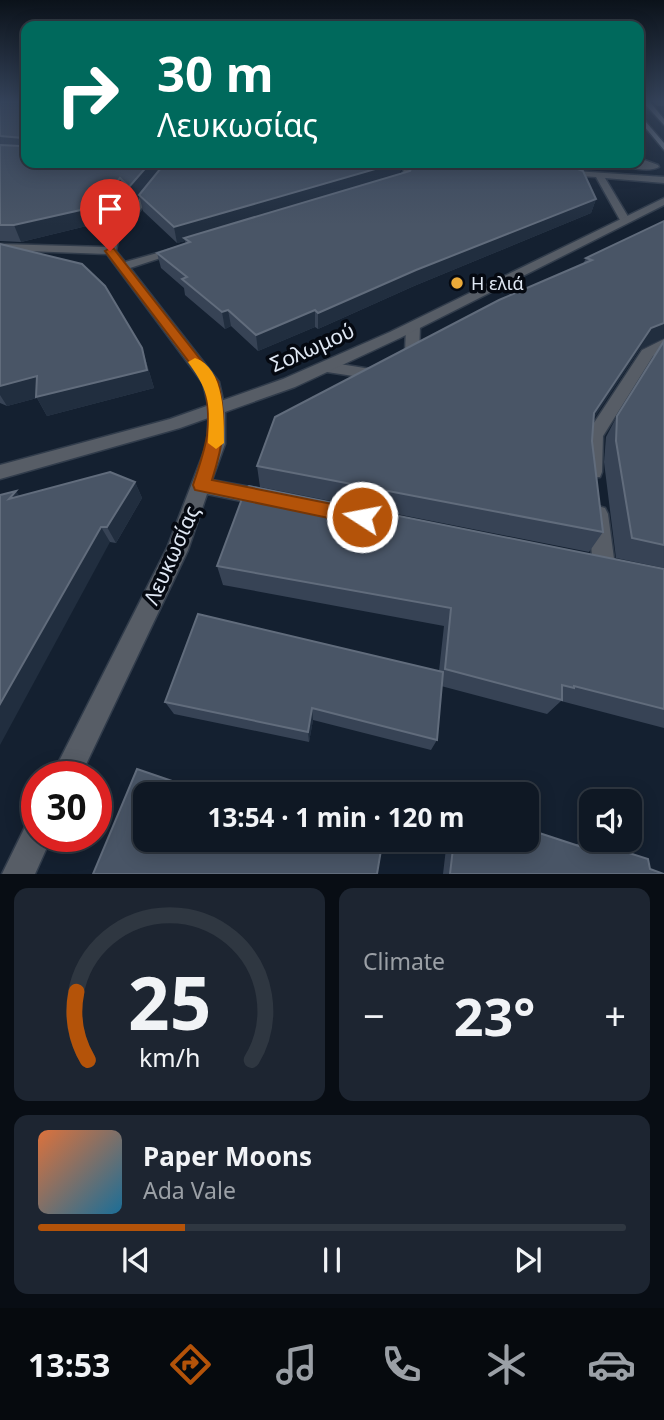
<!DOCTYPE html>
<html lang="en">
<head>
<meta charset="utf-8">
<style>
  :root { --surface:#0f1824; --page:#1d2531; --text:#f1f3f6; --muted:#9ba0a6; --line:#2f3741; --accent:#b45309 }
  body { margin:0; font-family:"Noto Sans",sans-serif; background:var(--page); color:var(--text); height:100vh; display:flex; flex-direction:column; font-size:26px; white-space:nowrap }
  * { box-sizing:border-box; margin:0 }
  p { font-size:23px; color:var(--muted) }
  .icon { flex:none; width:38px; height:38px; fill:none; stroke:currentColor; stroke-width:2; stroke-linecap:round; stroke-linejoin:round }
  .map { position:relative; height:874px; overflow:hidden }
  .drawer { display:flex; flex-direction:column; gap:14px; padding:14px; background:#080d14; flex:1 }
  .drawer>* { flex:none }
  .top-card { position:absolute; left:21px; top:21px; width:623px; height:147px; border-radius:14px; box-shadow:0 4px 18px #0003,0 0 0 2px var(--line); background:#00695c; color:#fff; overflow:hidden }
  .controls { position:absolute; left:579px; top:789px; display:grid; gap:14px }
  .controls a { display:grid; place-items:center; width:63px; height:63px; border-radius:14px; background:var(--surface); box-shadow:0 4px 18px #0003,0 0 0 2px var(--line); font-size:35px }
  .speed { position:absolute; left:21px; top:761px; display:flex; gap:14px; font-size:35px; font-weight:700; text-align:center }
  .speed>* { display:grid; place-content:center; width:91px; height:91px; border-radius:50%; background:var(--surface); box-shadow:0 4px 18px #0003,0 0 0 2px var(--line); line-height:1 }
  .speed .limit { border:10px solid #d22; background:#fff; color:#111 }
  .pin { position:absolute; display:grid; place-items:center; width:60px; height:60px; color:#fff; margin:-72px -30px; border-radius:50% 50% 50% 0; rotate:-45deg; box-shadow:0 0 7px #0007 }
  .pin .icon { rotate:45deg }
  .me { position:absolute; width:77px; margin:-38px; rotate:281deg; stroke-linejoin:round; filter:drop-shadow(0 0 5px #0008) }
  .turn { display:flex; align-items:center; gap:24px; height:147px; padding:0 21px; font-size:32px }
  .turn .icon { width:91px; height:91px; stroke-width:2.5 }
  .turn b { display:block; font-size:49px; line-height:60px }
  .big { font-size:52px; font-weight:700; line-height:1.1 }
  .drawer .widget { flex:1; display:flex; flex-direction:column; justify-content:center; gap:10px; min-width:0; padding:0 24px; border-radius:14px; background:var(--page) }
  .drawer .dial { align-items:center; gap:0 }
  .dial svg { height:182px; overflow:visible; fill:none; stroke:var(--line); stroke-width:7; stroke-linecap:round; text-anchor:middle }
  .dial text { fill:var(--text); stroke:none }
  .song { display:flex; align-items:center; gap:21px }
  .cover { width:84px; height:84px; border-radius:10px; background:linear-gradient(135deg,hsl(20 70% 55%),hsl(200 70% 35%)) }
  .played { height:7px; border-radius:4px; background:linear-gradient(90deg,var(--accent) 25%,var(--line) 25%) }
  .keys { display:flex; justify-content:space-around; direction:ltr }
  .heat { display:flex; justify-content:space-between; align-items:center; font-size:38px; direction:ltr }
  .drawer .tiles { flex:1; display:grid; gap:14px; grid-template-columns:1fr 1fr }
  .widget:last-child { grid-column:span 2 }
  .trip { position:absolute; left:133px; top:782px; width:406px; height:70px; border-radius:14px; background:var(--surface); box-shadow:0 4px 18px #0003,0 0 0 2px var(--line); font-weight:700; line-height:70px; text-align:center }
  .tab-bar { display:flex; height:112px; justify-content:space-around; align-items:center; background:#060a0e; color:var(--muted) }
  .tab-bar .icon { width:49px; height:49px }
  .tab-bar .active { color:var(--accent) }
  .tab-bar b { font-size:32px; color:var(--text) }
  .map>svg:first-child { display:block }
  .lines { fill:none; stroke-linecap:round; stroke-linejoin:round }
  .service-casing { stroke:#313c4b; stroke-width:3 }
  .pedestrian-casing { stroke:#313c4b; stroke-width:3 }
  .minor-casing { stroke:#313c4b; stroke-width:3 }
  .tertiary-casing { stroke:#313c4b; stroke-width:3 }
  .secondary-casing { stroke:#313c4b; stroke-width:3 }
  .service { fill:#575d66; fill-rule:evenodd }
  .pedestrian { fill:#575d66; fill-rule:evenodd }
  .minor { fill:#575d66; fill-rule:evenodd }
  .tertiary { fill:#575d66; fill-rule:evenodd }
  .secondary { fill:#76808f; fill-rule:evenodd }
  .wall { fill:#374355 }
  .shaded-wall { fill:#212e3f }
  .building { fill:#495566; stroke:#616c7c; stroke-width:2 }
  .route { fill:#b45309; stroke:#753606; stroke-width:2 }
  .slow { fill:#f59e0b }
  .poi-dot { fill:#ebaa39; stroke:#050911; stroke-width:2.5 }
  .labels { text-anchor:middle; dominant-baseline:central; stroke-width:7; stroke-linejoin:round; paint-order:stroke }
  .far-poi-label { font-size:18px; fill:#e0e8f4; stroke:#050911; text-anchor:start }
  .street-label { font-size:21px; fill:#e0e8f4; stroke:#050911 }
</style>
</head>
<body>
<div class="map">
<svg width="664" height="874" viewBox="0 0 664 874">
  <rect width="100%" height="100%" fill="#142030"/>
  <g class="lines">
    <g class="service-casing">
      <polygon id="service" points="413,322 420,326 419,355 373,379 327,372 319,367 327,362 371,369 405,353 406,326"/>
    </g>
    <g class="pedestrian-casing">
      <g id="pedestrian">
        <polygon points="639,138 643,140 642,143 639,143"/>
        <path d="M639,158L658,165L659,167C649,172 630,169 620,163L641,164Z"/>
      </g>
    </g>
    <g class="minor-casing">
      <g id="minor">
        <polygon points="167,163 175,163 118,240 116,251 125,262 179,247 185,250 130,268 219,382 225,409 225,444 212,480 266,490 273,492 276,498 273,504 266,506 207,494 188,550 80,777 51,777 167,548 207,444 209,409 203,383 107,254 0,250 0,244 105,247 109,238"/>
        <polygon points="406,163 414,163 408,182 387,187 387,183 401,178"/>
        <polygon points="560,170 664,177 664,183 605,178 630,220 625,223 620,220 596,177 563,175"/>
        <polygon points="664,339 664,349 653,356 603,436 602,472 600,477 586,477 584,472 588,432 642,350"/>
        <polygon points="598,506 605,508 608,514 615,566 612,573 604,576 596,573 593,566 588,514 591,508"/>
        <polygon points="37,821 37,836 52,836 35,874 2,874 26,825"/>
      </g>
    </g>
    <g class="tertiary-casing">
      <polygon id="tertiary" points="664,198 664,205 400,338 295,387 180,428 0,479 0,465 170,419 283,379 390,332"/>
    </g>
    <g class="secondary-casing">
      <g id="secondary">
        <polygon points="643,102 650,102 664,119 664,125"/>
        <polygon points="639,114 664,143 664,150 639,120"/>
      </g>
    </g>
    <use href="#service" class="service"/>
    <use href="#pedestrian" class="pedestrian"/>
    <use href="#minor" class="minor"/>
    <use href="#tertiary" class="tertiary"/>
    <use href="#secondary" class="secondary"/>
  </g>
  <g class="wall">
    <polygon points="0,102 26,102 26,163 402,167 399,174 410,171 414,163 534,163 596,199 591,213 414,286 318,329 315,327 258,351 231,326 225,329 185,295 184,288 161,268 157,253 186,244 185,241 177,243 143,211 139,195 134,202 124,193 99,223 21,242 0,241"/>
    <polygon points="653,102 664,102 664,106 657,106"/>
    <polygon points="664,221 664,338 640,349 593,419 592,441 603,532 589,552 260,487 257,466 583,264 586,258"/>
    <polygon points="0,244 142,348 154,388 47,416 37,398 7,406 0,403"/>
    <polygon points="664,341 664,568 616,558 604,462 606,437 617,416"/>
    <polygon points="135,482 142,498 116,543 110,542 20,497"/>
    <polygon points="217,566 664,569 664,728 561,701 547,714 441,686 437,740 431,750 313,720 309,742 174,714 165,702 439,671 444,626 223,585"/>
    <polygon points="447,840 527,840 574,845 588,840 650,869 664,874 443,874"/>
  </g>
  <g class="shaded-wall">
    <polygon points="150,163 165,163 134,202 129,187"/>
    <polygon points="396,163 402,163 399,176 184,238 185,241 177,243 174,227"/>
    <polygon points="120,178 124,193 99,223 21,242 14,225"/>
    <polygon points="596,199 591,213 414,286 318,329 318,313 416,270"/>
    <polygon points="228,310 231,326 225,329 222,312"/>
    <polygon points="315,310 315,327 258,351 256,335"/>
    <polygon points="664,323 664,338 640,349 583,435 594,413 651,328"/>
    <polygon points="142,348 154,388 47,416 37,398 7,406 0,395 0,386"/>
    <polygon points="135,482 142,498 116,543 107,527"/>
    <polygon points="16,491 27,507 9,499"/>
    <polygon points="101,527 110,542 0,745 0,704"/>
    <polygon points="312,708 313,720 309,742 308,732"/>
  </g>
  <g class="building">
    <polygon points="0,102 26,102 26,163 150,163 129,187 120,178 94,207 14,225 0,225 0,145 20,146 23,138 0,136"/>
    <polygon points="165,163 396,163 174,227 139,195"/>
    <polygon points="414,163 525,163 568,165 583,171 596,199 416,270 318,313 315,310 256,335 228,310 222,312 182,279 187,277 157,253 190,242 184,238 410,171"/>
    <polygon points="664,221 664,323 651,328 594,413 592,441 603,532 257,466 275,417 499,300 592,260 586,258"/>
    <polygon points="0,244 82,264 105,286 142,348 147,370 36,397 37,376 0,386"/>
    <polygon points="664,341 664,545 632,538 616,441 617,416"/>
    <polygon points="110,472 135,482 107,527 101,527 0,704 0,495 16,491 9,499"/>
    <polygon points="249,486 664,569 664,709 574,686 574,688 562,685 562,700 445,669 451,608 217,566 246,488"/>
    <polygon points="198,614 443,672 437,740 312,708 308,732 165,702"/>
    <polygon points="137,769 210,794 145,794 145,840 373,840 382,844 377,874 93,874"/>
    <polygon points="527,829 588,849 588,840 648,859 650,869 664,874 450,874 454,840 527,840"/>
  </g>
  <linearGradient id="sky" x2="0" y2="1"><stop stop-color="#0b121a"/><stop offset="0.45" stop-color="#344259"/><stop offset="1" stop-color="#344259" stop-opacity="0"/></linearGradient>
  <rect width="664" height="225" fill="url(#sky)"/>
  <path class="route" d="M110,248L114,249L218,382C227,421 224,442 212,480L362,510L369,512L372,517L369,523L362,525L195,490L193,485C207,444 213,426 204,382L105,251Z"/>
  <path class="slow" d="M195,358C225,368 224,418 224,443L216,449L208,443C210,405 211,394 188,362Z"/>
  <circle class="poi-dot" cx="457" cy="283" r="7"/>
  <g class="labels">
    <g class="far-poi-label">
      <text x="471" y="283">Η ελιά</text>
    </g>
    <g class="street-label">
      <text transform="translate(312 347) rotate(-24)">Σολωμού</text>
      <text transform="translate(171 555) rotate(-66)">Λευκωσίας</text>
    </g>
  </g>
</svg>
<div class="controls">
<a><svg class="icon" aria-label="sound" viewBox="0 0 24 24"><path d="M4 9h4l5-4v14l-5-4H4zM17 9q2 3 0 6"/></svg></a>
</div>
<div class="speed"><div class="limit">30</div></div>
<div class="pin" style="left:110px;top:251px;background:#d93025"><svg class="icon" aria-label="arrive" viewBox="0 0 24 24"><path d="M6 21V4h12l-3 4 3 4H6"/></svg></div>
<svg class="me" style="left:362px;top:517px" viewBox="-20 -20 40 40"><circle r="17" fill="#b45309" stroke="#fff" stroke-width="3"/><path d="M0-11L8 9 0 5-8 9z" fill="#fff"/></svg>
<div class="trip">13:54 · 1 min · 120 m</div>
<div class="top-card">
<div class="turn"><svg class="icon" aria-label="right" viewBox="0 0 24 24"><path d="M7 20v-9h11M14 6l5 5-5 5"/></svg><div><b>30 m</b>Λευκωσίας</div></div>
</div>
</div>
<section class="drawer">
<div class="tiles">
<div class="widget dial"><svg viewBox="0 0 100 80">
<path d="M14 69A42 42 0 1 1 86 69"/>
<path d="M14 69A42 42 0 0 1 9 39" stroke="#b45309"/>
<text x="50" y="56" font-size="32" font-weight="700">25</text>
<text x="50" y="72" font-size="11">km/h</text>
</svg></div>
<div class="widget"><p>Climate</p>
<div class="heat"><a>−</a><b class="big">23°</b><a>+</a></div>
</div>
<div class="widget">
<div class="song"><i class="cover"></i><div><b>Paper Moons</b><p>Ada Vale</p></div></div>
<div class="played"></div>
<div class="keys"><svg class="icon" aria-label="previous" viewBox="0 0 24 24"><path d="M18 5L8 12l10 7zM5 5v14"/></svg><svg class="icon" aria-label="pause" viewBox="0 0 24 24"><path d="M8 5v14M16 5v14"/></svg><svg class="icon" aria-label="next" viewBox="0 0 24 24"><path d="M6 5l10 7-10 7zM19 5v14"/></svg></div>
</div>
</div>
</section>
<nav class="tab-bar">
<b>13:53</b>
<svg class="icon active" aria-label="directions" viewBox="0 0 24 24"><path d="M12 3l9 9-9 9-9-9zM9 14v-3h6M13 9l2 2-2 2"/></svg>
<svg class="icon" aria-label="music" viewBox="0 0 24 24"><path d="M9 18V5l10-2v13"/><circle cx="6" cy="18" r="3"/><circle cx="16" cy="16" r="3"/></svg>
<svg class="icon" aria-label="phone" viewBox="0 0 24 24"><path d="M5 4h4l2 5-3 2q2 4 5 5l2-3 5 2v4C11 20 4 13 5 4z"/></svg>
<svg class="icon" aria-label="climate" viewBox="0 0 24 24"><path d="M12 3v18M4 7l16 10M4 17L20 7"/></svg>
<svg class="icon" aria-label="car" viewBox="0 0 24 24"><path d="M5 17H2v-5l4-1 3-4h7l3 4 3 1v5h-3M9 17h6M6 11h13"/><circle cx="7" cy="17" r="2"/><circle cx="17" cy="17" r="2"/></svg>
</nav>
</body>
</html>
